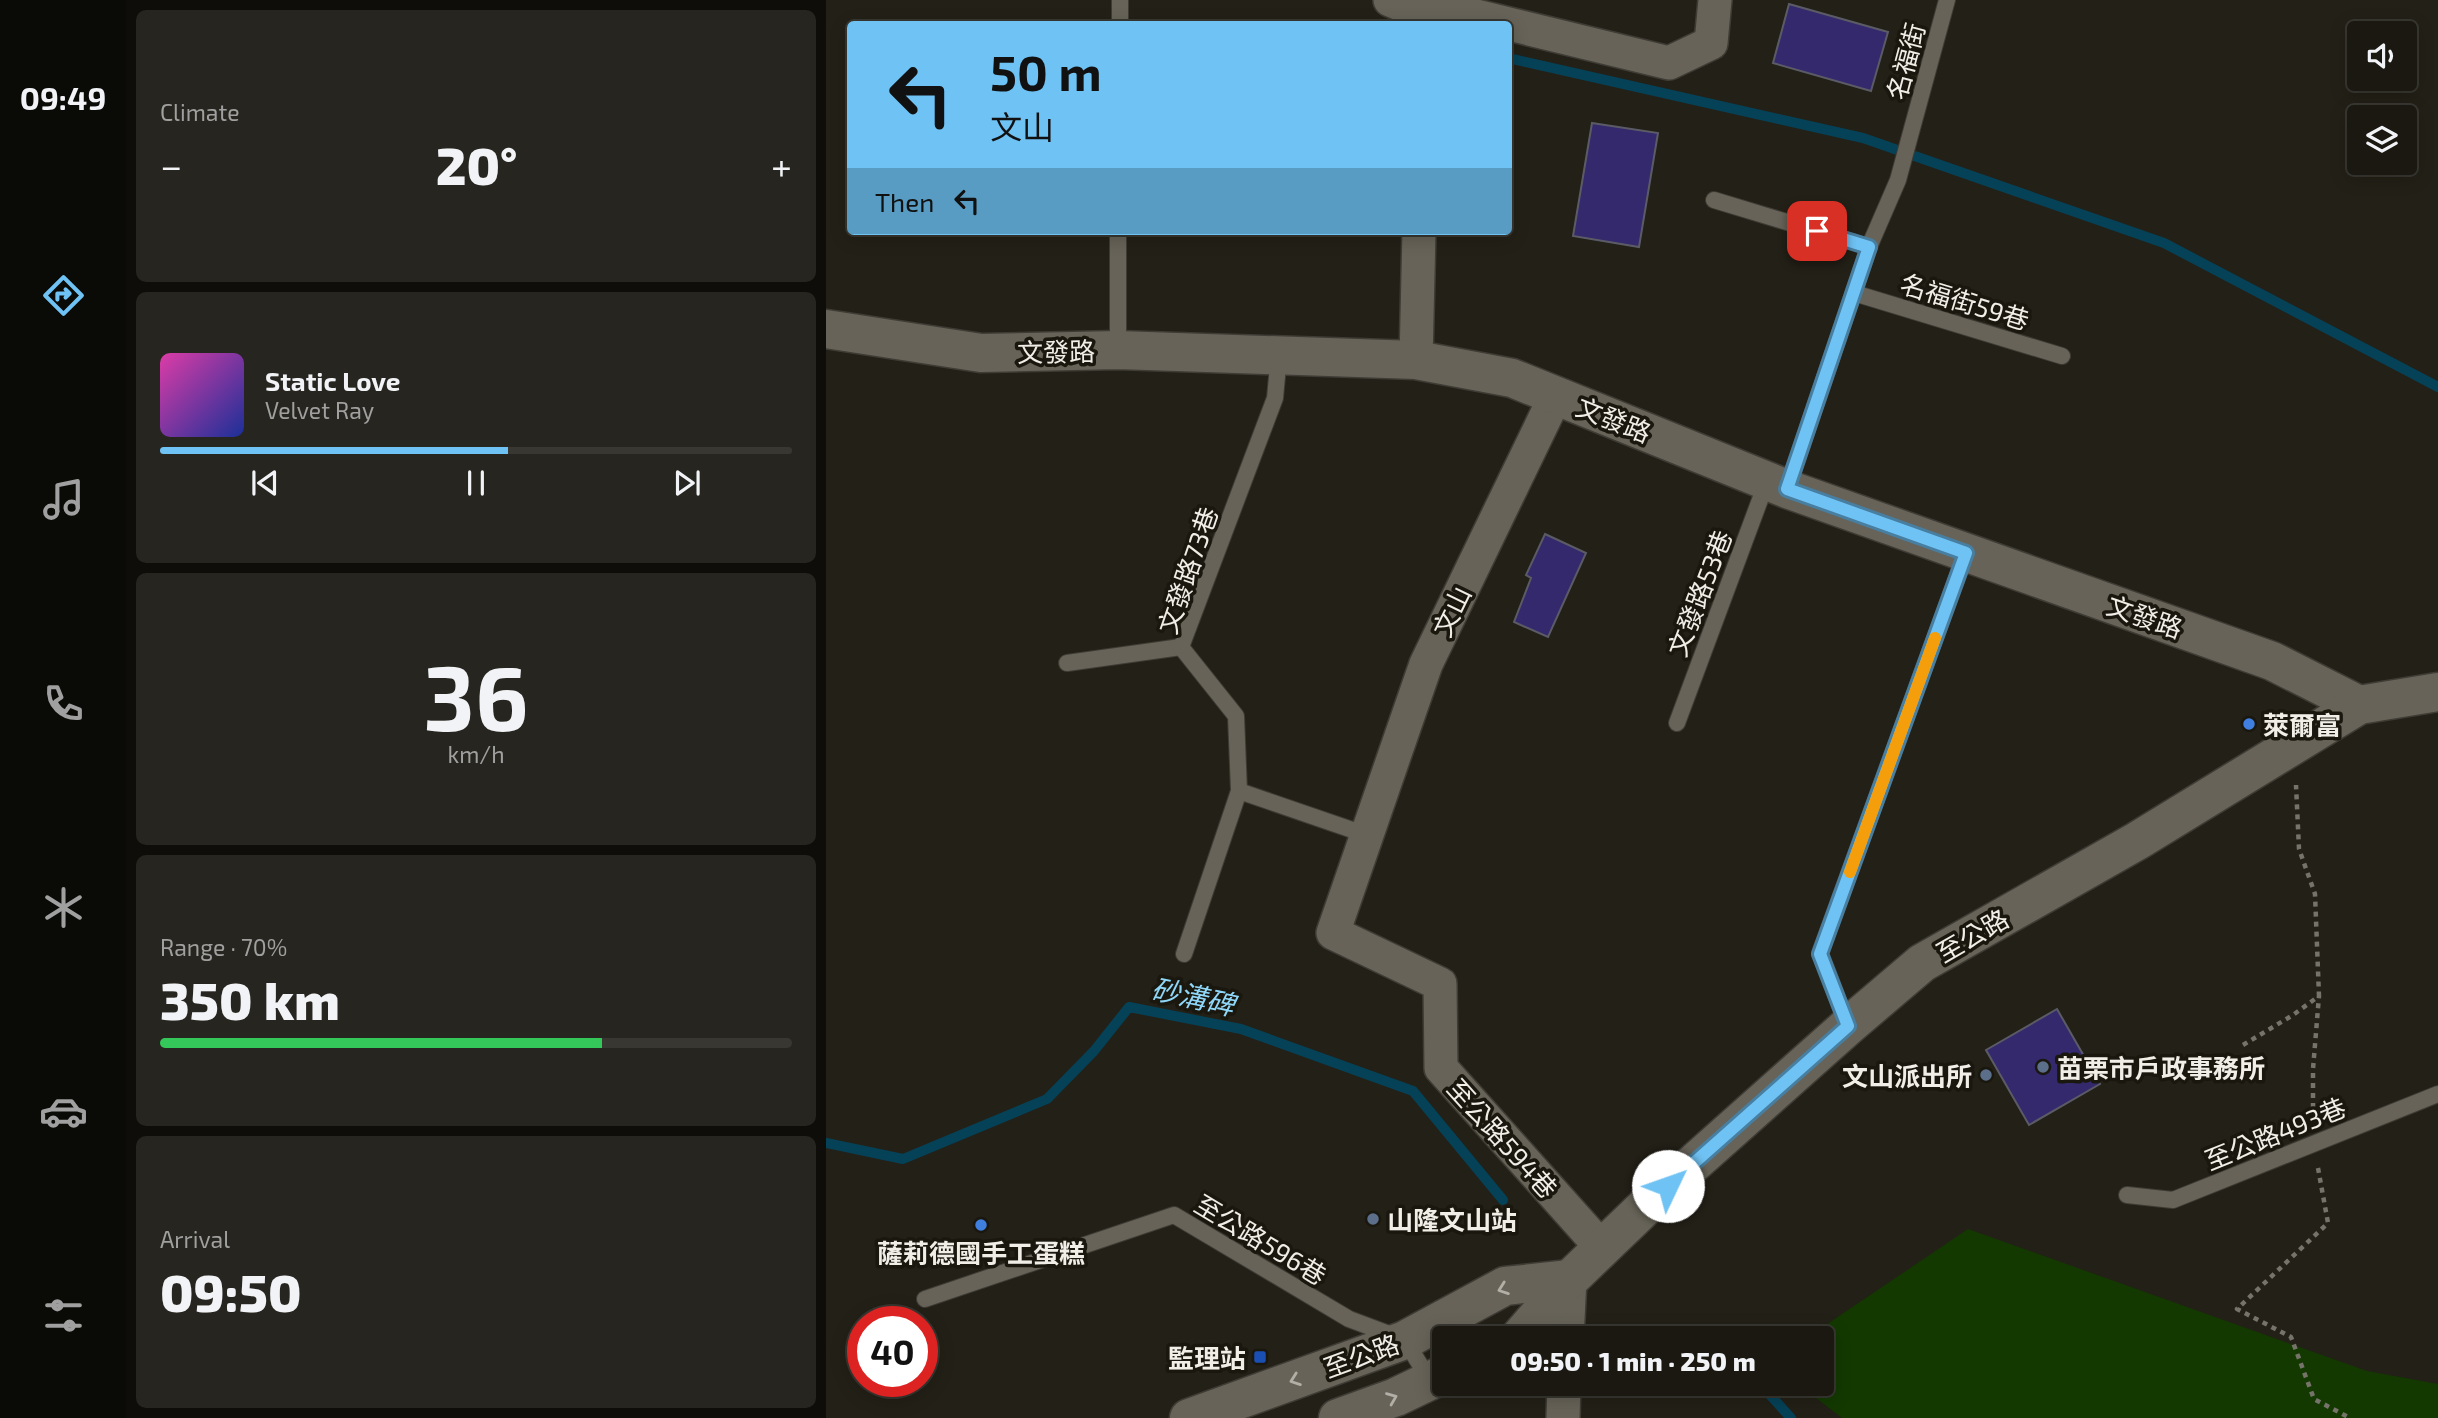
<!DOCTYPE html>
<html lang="en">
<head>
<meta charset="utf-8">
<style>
  :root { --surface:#1a1811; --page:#27251f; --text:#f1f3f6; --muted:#9fa09f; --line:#383731; --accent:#6fc2f4 }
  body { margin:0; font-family:"Exo 2","Noto Sans TC",sans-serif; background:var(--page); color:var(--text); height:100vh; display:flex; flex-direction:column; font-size:26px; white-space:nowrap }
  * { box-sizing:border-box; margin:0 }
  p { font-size:23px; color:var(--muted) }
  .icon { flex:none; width:38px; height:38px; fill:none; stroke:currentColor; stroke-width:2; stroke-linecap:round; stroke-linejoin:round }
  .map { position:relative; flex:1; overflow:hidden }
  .drawer { display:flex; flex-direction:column; gap:10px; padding:10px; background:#0e0d09; width:700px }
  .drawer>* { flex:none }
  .top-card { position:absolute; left:21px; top:21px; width:665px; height:214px; border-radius:7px; box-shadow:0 4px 18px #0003,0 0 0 2px var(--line); background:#6fc2f4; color:#111; overflow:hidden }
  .buttons { position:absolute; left:1521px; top:21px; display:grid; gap:14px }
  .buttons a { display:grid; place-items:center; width:70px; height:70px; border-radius:7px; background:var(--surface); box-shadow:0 4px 18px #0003,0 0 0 2px var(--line); font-size:35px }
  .speed { position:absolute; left:21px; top:1306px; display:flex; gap:14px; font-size:35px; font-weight:700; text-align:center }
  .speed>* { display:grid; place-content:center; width:91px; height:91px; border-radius:50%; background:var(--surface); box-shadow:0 4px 18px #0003,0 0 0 2px var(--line); line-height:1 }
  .speed .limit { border:10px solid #d22; background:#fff; color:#111 }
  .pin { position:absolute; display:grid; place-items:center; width:60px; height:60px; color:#fff; margin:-30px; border-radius:14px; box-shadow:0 4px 10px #0006 }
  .me { position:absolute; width:77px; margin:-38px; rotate:48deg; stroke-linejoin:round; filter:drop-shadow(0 0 5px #0008) }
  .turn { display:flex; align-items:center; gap:24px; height:147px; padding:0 28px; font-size:32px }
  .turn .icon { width:91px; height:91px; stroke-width:2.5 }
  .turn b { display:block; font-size:49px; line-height:60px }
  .then { display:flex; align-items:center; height:66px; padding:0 28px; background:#0003; gap:14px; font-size:26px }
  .big { font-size:52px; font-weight:800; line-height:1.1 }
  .drawer .widget { flex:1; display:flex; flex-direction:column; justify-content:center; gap:10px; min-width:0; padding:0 24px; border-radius:10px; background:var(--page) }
  .drawer .dial { align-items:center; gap:0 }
  .dial b { font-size:91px; line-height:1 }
  .song { display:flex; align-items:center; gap:21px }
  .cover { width:84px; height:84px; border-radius:10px; background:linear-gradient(135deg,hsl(320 70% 55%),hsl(230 70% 35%)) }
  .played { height:7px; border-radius:4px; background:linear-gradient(90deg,var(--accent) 55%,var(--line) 55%) }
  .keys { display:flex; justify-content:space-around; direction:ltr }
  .heat { display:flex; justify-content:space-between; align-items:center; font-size:38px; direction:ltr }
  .charge { height:10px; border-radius:5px; background:linear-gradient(90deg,#34c759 70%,var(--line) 0) }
  .trip { position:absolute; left:606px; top:1326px; width:402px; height:70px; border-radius:7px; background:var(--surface); box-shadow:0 4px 18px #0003,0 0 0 2px var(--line); font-weight:800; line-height:70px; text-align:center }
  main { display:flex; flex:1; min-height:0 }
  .menu { display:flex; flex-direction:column; width:126px; justify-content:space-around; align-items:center; background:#0a0a07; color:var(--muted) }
  .menu .icon { width:49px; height:49px }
  .menu .current { color:var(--accent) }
  .menu b { font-size:32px; color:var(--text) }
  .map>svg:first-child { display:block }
  .green { fill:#133901 }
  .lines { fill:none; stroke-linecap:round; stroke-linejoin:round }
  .stream { stroke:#054258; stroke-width:10 }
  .building { fill:#34296d; stroke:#5b5b66; stroke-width:2 }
  .service-casing { stroke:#3e3c35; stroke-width:18 }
  .minor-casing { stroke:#3e3c35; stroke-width:36 }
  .tertiary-casing { stroke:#3e3c35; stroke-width:41 }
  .path { stroke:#75736a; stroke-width:4.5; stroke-dasharray:5 5; stroke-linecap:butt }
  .service { stroke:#676358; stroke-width:16 }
  .minor { stroke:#676358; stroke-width:33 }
  .tertiary { stroke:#676358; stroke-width:38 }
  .oneway { stroke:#b2afa7 }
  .route-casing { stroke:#487e9f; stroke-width:18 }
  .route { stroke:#6fc2f4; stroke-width:12 }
  .slow { stroke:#f59e0b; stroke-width:12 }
  .shop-dot { fill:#3f7fe0; stroke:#1a170e; stroke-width:2.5 }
  .service-dot { fill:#5c6f8a; stroke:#1a170e; stroke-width:2.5 }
  .transit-dot { fill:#1a4fb4; stroke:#1a170e; stroke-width:2.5 }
  .labels { text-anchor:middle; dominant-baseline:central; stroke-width:7; stroke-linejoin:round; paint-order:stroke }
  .street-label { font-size:26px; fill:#f0eee7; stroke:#1a170e }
  .poi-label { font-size:26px; font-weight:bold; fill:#f0eee7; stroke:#1a170e; text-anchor:start }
  .water-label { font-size:28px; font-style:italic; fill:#8fd7f9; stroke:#1a170e }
</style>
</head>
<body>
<main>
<nav class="menu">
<b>09:49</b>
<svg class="icon current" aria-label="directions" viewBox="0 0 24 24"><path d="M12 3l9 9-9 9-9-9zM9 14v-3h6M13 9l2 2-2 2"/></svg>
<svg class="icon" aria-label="music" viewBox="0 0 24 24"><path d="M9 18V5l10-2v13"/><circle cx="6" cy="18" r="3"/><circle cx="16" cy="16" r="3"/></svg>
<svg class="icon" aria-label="phone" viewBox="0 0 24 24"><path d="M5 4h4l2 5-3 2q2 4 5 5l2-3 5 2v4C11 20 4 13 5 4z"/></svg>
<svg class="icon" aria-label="climate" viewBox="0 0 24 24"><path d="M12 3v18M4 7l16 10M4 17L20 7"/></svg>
<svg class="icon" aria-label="car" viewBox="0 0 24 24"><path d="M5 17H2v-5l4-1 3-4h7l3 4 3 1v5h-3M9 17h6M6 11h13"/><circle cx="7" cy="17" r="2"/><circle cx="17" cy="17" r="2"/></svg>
<svg class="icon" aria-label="filters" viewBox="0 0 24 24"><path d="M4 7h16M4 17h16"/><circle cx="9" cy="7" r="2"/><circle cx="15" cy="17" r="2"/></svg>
</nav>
<section class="drawer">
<div class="widget"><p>Climate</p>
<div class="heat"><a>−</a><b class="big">20°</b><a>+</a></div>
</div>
<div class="widget">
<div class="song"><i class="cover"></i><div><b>Static Love</b><p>Velvet Ray</p></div></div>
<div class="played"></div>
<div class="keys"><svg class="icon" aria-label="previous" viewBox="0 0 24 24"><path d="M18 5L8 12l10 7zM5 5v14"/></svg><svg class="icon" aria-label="pause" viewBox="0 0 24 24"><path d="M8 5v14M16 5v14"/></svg><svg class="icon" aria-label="next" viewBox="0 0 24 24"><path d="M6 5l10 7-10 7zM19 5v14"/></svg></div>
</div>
<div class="widget dial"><b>36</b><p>km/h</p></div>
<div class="widget"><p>Range · 70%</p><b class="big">350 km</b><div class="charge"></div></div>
<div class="widget"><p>Arrival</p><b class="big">09:50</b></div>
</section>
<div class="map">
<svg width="1612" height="1418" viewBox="0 0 1612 1418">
  <rect width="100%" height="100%" fill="#232017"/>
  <polygon class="green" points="1142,1229 1541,1371 1612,1384 1612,1418 1016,1418 972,1384 996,1384 996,1339 979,1339"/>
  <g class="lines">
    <g class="stream">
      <polyline points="682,58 1037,138 1338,243 1612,387"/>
      <polyline points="0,1143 77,1159 221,1099 268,1051 303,1007 415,1029 587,1091 677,1200"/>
      <polyline points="889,1336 892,1339"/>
      <polyline points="934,1384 965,1418"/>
    </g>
  </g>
  <g class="building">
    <polygon points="963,4 1062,32 1045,91 947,63"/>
    <polygon points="766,123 832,133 813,247 747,236"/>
    <polygon points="719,534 760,553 722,637 688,622 705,578 700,575"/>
    <polygon points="1231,1009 1274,1084 1203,1125 1160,1050"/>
  </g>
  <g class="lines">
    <g class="service-casing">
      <g id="service">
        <polyline points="294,24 294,0"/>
        <polyline points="888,200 1043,247"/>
        <polyline points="1028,293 1236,356"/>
        <polyline points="292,350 292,231"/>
        <polyline points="961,489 1043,247 1072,180 1121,0"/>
        <polyline points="241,663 355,647"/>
        <polyline points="851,723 941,481"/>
        <polyline points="413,791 410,716 355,647 449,398 453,355"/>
        <polyline points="358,954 413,791 541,835"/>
        <polyline points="1022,1026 994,953 1140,553"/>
        <polyline points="1301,1195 1347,1200 1612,1094"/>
        <polyline points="99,1299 348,1215 523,1319 579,1340 604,1381"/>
      </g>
    </g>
    <g class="minor-casing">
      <g id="minor">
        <polyline points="564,0 598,14 642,14 843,63 885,43 889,0"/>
        <polyline points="590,360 593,231"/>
        <polyline points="730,395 600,664 507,933 614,984 615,1068 776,1248"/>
        <polyline points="741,1339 744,1279"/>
        <polyline points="737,1418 738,1384"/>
      </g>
    </g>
    <g class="tertiary-casing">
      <g id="tertiary">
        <polyline points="0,329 155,353 292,350 590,360 686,378 961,489 1446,661 1533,705"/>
        <polyline points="692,1339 744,1279 822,1204 1022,1026 1096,963 1311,841 1533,705 1612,692"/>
        <polyline points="363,1418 579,1340 679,1286 744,1279"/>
        <polyline points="512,1418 570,1397 618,1374"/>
      </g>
    </g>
    <g class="path">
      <polyline points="1417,1045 1467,1015 1493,996 1489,894 1473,849 1470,785"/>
      <polyline points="1487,1118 1487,1069 1493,996"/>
      <polyline points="1492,1168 1502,1223 1411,1309 1465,1337 1488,1399 1524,1418"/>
    </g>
    <use href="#service" class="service"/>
    <use href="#minor" class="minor"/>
    <use href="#tertiary" class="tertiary"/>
  </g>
  <defs><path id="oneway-chevron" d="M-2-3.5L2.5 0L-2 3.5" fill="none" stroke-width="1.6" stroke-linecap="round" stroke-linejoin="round" transform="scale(1.75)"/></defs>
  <g class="oneway">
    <use href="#oneway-chevron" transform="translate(677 1289) rotate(160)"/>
    <use href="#oneway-chevron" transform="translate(469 1380) rotate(160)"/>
    <use href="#oneway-chevron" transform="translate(566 1398) rotate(-22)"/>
  </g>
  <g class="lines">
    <g class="route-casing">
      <polyline id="route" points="842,1186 1022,1026 994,954 1140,553 961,489 1043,247 991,231"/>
    </g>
    <use href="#route" class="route"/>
    <polyline class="slow" points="1024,872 1109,638"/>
  </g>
  <g class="shop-dot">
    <circle cx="1423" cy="724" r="7"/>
    <circle cx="155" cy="1225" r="7"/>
  </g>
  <g class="service-dot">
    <circle cx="1217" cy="1067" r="7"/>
    <circle cx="1160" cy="1075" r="7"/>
    <circle cx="547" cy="1219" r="7"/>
  </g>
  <rect class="transit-dot" x="427" y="1350" width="14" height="14" rx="3.5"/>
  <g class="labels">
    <g class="street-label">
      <text transform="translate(1079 61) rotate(-75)">名福街</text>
      <text transform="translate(1139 301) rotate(17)">名福街59巷</text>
      <text transform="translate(230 351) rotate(-1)">文發路</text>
      <text transform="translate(788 419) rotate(22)">文發路</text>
      <text transform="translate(361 570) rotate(-71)">文發路73巷</text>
      <text transform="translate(873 593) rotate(-69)">文發路53巷</text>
      <text transform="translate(625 611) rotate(-64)">文山</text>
      <text transform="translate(1319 616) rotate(19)">文發路</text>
      <text transform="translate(1146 935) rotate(-30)">至公路</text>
      <text transform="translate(1449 1133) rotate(-22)">至公路493巷</text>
      <text transform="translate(677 1138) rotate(48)">至公路594巷</text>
      <text transform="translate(435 1239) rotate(31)">至公路596巷</text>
      <text transform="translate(535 1355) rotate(-20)">至公路</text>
    </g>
    <g class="poi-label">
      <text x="1437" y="724">萊爾富</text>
      <text x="1231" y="1067">苗栗市戶政事務所</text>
      <text x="1146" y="1075" text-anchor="end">文山派出所</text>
      <text x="561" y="1219">山隆文山站</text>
      <text x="155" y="1252" text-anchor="middle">薩莉德國手工蛋糕</text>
      <text x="420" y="1357" text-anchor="end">監理站</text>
    </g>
    <g class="water-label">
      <text transform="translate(367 996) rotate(12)">砂溝碑</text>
    </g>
  </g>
</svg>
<div class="buttons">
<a><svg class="icon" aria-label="sound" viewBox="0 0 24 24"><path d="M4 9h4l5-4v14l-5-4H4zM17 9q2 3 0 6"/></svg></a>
<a><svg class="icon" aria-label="layers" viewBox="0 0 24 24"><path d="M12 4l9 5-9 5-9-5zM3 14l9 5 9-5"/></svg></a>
</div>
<div class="speed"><div class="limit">40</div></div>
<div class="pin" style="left:991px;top:231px;background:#d93025"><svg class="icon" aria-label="arrive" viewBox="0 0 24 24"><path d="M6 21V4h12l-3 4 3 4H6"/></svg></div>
<svg class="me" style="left:842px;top:1186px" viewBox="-20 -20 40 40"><circle r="19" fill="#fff"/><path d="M0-13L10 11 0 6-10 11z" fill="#6fc2f4"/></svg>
<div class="trip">09:50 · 1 min · 250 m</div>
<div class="top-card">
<div class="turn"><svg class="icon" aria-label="left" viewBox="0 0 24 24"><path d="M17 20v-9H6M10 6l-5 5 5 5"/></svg><div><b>50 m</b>文山</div></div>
<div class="then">Then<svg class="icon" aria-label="left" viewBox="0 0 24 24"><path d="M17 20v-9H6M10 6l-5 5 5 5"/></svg></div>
</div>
</div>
</main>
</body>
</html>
